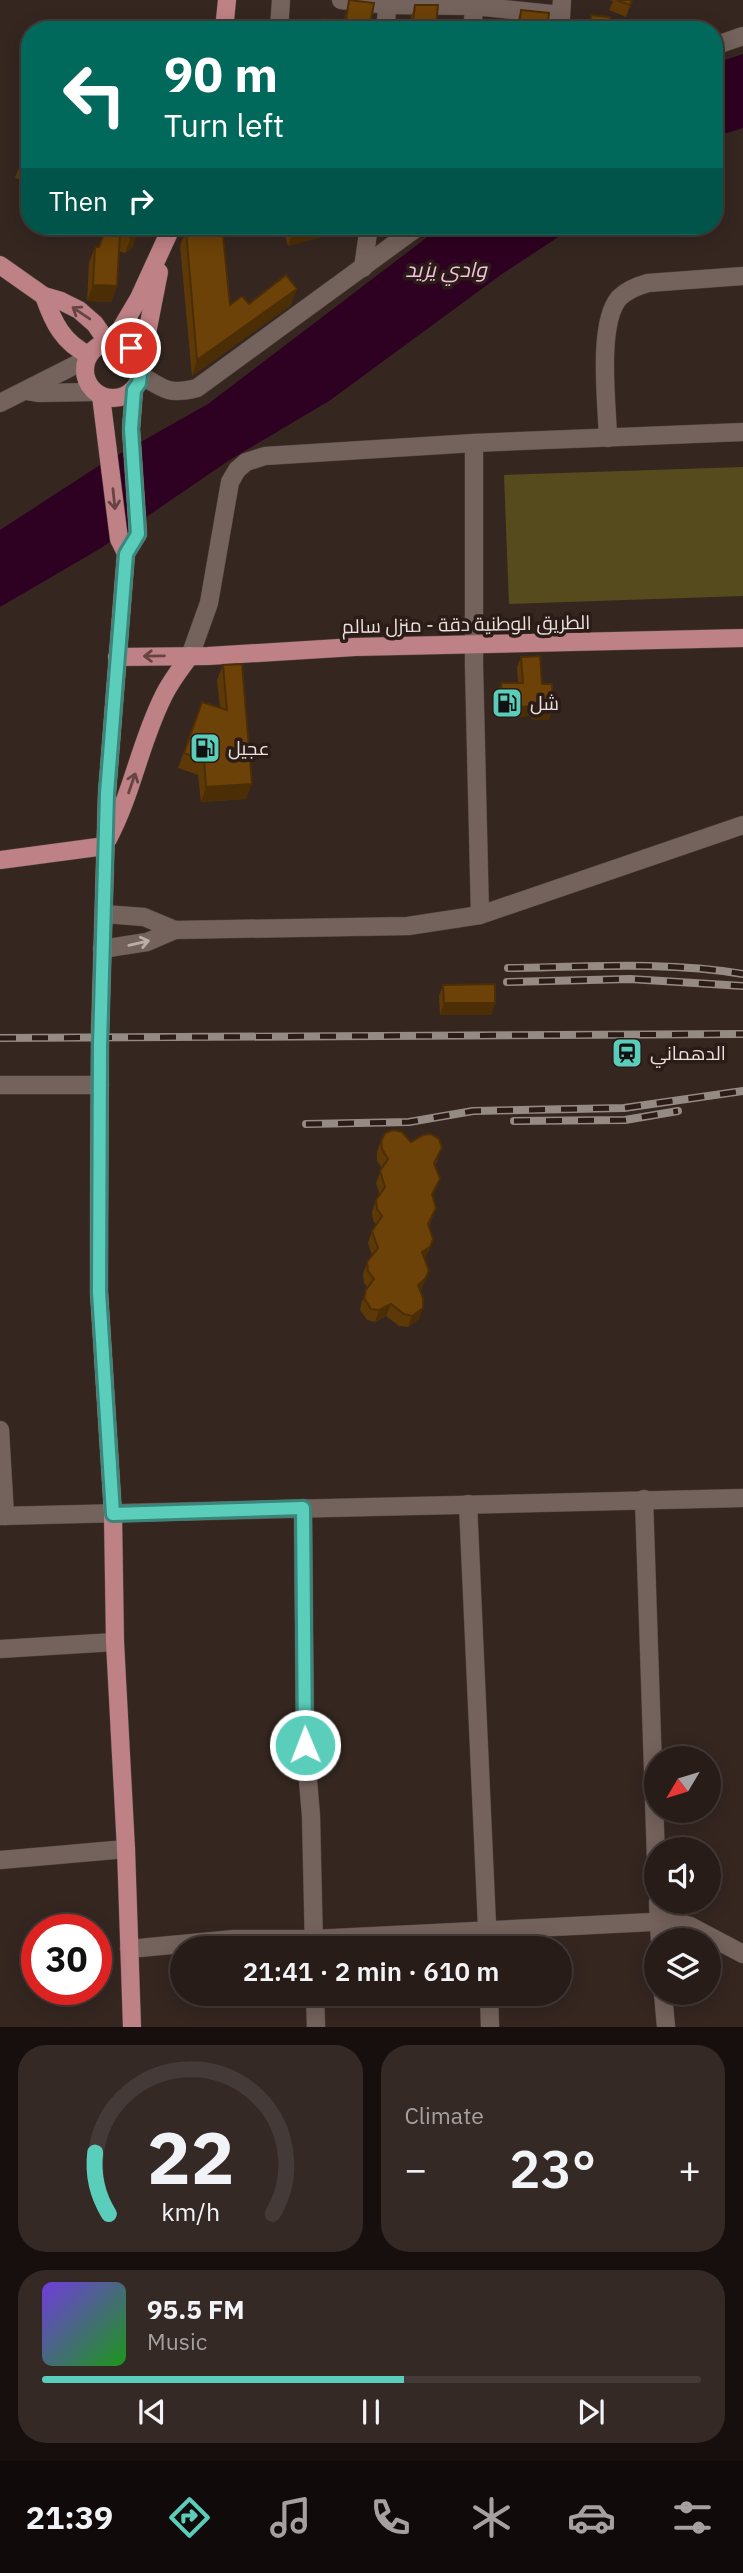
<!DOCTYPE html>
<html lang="en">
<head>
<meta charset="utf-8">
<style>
  :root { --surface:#281c18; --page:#342925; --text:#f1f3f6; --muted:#a5a1a2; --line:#443a37; --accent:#5bcebb }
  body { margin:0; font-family:"IBM Plex Sans",Cairo,sans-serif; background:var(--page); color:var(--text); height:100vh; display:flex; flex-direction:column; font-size:26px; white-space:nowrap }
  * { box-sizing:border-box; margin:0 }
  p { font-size:23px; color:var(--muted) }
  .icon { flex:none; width:38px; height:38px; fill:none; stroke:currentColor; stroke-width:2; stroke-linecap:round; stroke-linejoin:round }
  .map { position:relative; height:2027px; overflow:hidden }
  .details { display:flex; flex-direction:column; gap:18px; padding:18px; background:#160f0d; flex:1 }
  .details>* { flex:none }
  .guide { position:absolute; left:21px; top:21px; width:702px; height:214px; border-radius:28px; box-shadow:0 4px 18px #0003,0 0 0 2px var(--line); background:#00695c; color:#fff; overflow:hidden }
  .needle { width:46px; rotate:232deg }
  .fabs { position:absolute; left:644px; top:1746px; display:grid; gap:14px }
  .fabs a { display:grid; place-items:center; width:77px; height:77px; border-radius:50%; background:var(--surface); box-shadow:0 4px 18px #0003,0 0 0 2px var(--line); font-size:35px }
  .speed { position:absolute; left:21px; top:1914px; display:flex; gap:14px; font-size:35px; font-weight:700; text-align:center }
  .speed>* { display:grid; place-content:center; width:91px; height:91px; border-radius:50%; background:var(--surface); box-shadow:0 4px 18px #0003,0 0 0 2px var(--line); line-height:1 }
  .speed .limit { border:10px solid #d22; background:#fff; color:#111 }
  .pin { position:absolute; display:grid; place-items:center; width:60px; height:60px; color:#fff; margin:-30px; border:4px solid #fff; border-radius:50%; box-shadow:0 2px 7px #0007 }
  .me { position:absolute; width:77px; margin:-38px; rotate:359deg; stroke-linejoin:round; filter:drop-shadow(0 0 5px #0008) }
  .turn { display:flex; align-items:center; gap:24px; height:147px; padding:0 28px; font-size:32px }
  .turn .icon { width:91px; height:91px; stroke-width:2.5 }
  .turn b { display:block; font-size:49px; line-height:60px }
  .then { display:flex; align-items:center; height:66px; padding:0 28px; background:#0003; gap:14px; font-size:26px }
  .big { font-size:52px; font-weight:600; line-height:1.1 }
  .details .card { flex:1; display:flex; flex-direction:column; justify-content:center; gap:10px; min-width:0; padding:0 24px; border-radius:28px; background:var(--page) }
  .details .dial { align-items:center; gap:0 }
  .dial svg { height:182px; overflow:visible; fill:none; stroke:var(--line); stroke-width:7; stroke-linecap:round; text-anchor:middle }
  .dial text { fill:var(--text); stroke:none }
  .song { display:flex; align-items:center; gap:21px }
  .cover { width:84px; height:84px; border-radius:10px; background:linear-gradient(135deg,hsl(260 70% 55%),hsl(120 70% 35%)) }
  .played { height:7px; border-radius:4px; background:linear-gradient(90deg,var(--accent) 55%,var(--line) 55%) }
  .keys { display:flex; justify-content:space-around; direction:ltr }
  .heat { display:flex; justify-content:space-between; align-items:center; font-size:38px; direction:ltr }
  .details .tiles { flex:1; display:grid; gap:18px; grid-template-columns:1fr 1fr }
  .card:last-child { grid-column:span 2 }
  .trip { position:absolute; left:170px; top:1936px; width:402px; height:70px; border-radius:35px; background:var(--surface); box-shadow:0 4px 18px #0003,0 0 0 2px var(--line); font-weight:600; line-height:70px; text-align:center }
  .dock { display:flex; height:112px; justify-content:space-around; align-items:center; background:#100b0a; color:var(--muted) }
  .dock .icon { width:49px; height:49px }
  .dock .active { color:var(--accent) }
  .dock b { font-size:32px; color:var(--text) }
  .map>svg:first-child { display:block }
  .green { fill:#564b1d }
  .water { fill:#2e0021 }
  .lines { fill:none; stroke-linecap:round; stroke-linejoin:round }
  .minor-casing { stroke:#524541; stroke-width:19 }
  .major-casing { stroke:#524541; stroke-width:19 }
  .minor { stroke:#74625c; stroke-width:18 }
  .major { stroke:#be8185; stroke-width:18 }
  .rail-casing { stroke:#968a85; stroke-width:8 }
  .rail { stroke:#2b1c17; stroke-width:5; stroke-dasharray:16; stroke-linecap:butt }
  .wall { fill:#5d3907 }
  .shaded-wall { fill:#4c2e06 }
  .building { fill:#6c4208; stroke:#4c2e06; stroke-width:2 }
  .oneway { stroke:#664443 }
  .oneway2 { stroke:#bbaea9 }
  .route-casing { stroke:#3b867a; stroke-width:18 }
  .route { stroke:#5bcebb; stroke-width:12 }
  .labels { text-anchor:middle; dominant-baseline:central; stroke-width:7; stroke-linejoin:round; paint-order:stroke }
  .street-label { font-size:19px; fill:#eae0dc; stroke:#2b1c17 }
  .poi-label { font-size:19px; fill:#eae0dc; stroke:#2b1c17; text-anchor:start }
  .water-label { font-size:21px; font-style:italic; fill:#f5c2e0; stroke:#2b1c17 }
</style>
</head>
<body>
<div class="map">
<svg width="743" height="2027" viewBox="0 0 743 2027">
  <rect width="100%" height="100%" fill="#352620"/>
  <polygon class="green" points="743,467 743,596 509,604 504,475"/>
  <g class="water">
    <polygon points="743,54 743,128 714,137 714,64"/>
    <polygon points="442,226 575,226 502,274 329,401 228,461 101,548 0,607 0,530 100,465 208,404"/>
  </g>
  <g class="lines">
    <g class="minor-casing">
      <g id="minor">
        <polyline points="341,0 388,5 474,6 561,15"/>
        <polyline points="279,30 281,0"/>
        <polyline points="385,30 388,0"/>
        <polyline points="472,30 475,0"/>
        <polyline points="560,30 562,0"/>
        <polyline points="714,46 743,36"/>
        <polyline points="363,268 369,226"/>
        <path d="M141,375C164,390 170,395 197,388L419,226"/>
        <polyline points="27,391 39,393 94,392"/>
        <polyline points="0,403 87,359"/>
        <path d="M608,438C607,403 597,324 619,298C627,290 637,286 648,283L743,276"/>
        <polyline points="474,443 474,665 480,915"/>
        <polyline points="190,656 209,603 230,482 237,470 246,462 265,456 474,443 743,432"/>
        <polyline points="104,914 144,917 175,930"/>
        <polyline points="102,949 147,942 175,930 408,926 480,915 743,825"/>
        <polyline points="0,1085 100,1085"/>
        <polyline points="0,1430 5,1516"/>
        <polyline points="644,1499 656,1859"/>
        <polyline points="468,1504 488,1948"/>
        <polyline points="303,1508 305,1745 311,1816 314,1948"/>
        <polyline points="0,1516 743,1498"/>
        <polyline points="0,1649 115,1642"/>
        <polyline points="0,1860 126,1849"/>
        <polyline points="658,1902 660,1941"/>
        <polyline points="129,1949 234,1939 314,1939 672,1921 690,1926 743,1954"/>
        <polyline points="315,1993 316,2027"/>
        <polyline points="489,1993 490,2027"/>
        <polyline points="663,1993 666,2027"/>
      </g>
    </g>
    <g class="major-casing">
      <g id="major">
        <polyline points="224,30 227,0"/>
        <polyline points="0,265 44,296 61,301 79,310 95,324 108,343"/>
        <path d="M44,296C53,322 63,343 89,355"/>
        <circle cx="113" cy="370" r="28"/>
        <polyline points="113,342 139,298 172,226"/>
        <polyline points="141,364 159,272"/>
        <polyline points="101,396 119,539 126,553"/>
        <polyline points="117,657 208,656 355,647 743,638"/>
        <path d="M108,839C132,794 140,743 163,697C170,682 180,669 190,656"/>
        <polyline points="0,860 105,846"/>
        <polyline points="132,2027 126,1849 115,1642 113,1514 99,1292 99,1224 100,1036 107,793 126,553 138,534 131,429 134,390"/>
      </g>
    </g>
    <use href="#minor" class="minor"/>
    <use href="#major" class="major"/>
    <g class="rail-casing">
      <g id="rail">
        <path d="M508,968C585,967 666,961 743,974"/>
        <polyline points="507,982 630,979 743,986"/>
        <polyline points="0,1038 743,1034"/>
        <polyline points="514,1121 625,1120 678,1111"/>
        <polyline points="306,1124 409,1122 473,1111 624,1108 743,1091"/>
      </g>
    </g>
    <use href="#rail" class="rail"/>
  </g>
  <g class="wall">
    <polygon points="349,0 370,25 372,30 319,30 323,19 344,20"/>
    <polygon points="609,0 632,0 626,17 609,10 613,1"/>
    <polygon points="415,5 434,30 397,30 400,22 410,23 411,17"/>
    <polygon points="521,10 547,30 516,30 517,22"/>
    <polygon points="591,15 610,30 586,30"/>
    <polygon points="30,139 30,183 15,178"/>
    <polygon points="95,226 140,226 132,248 125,253 119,251 117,286 111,302 87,301 89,263 95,247 99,247 103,236"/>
    <polygon points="282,226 328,226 325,236 288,246"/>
    <polygon points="186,230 230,305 249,304 291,305 192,376 180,246"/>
    <polygon points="521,657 542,684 549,720 532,720 531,716 498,718 497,694 501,683 518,683 517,667"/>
    <polygon points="223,665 246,799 201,802 198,775 178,768 202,702 220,708 217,680"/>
    <polygon points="443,985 495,1003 491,1015 440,1015 439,996"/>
    <polygon points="381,1141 411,1142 438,1160 435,1165 440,1179 432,1197 436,1208 429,1226 429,1250 424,1259 429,1271 420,1291 419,1319 408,1327 399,1326 386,1316 375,1322 367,1320 360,1310 362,1301 368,1288 364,1283 363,1274 367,1262 372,1255 368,1243 372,1231 376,1225 373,1220 372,1212 376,1200 380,1195 376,1183 382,1168 377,1161 377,1152"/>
  </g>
  <g class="shaded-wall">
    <polygon points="424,24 436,25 434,30 422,30"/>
    <polygon points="307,226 328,226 325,236 288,246 294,229"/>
    <polygon points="137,232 132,248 125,253 131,237"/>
    <polygon points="93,285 117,286 111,302 87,301"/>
    <polygon points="297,289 291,305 192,376 197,360"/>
    <polygon points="535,706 531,716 498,718 502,708"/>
    <polygon points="553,709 549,720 532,720 535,710"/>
    <polygon points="252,784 246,799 201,802 206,787"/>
    <polygon points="444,1003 495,1003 491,1015 440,1015"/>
    <polygon points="433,1239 425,1258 418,1264 422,1252"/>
    <polygon points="429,1271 421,1291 413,1297 418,1285"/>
    <polygon points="391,1304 386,1316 375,1322 379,1310"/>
    <polygon points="423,1308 419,1319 408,1327 412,1316"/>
  </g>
  <g class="building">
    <polygon points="349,0 374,3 370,25 373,25 372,30 322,30 323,19 346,20"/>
    <polygon points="616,0 632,0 630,5"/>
    <polygon points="415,5 438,5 436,25 424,24 423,30 399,30 400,22 413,23"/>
    <polygon points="521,10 549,13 547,30 519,30"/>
    <polygon points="591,15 610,17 610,30 590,30"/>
    <polygon points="30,139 30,170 20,166"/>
    <polygon points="107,226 140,226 137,232 131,237 120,233 117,286 93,285 95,247 99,247"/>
    <polygon points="222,226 230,305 242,296 249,304 286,275 297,289 197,360 186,230"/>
    <polygon points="293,226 307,226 294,229"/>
    <polygon points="540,656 542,684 552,684 553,709 535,710 535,706 502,708 501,683 523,683 521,657"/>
    <polygon points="242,664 252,784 206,787 204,760 184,753 202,702 227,710 223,665"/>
    <polygon points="495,984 495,1003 444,1003 443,985"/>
    <polygon points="393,1130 402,1132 411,1142 423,1135 431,1134 439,1139 442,1148 434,1163 440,1179 432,1194 436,1208 428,1224 433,1239 430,1247 422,1252 429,1271 425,1279 418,1285 423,1298 423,1308 412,1316 404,1314 391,1304 379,1310 371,1309 364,1298 366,1290 374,1279 368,1271 367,1262 378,1248 372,1231 382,1216 377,1209 376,1200 385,1187 380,1171 388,1159 382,1149 381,1141 385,1133"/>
  </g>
  <defs><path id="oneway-shaft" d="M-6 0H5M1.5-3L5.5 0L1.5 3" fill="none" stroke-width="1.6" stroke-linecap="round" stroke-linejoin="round" transform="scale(1.75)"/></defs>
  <g class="oneway">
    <use href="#oneway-shaft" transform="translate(81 313) rotate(-146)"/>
    <use href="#oneway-shaft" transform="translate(114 499) rotate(84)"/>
    <use href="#oneway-shaft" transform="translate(154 656) rotate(179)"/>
    <use href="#oneway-shaft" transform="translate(132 783) rotate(-71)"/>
  </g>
  <use class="oneway2" href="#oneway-shaft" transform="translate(139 943) rotate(-13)"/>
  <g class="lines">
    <g class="route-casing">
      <polyline id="route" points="131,348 137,355 141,369 139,383 134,390 131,429 138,534 126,554 107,793 100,1046 99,1292 113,1514 303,1508 305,1745"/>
    </g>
    <use href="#route" class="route"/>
  </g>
  <defs>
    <g id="fuel-square" transform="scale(1.575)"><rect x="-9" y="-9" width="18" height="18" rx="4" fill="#5bcebb" stroke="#2b1c17"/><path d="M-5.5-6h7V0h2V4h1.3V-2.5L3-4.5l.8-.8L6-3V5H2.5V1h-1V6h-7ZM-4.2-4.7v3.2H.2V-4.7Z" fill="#111"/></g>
    <g id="station-square" transform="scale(1.575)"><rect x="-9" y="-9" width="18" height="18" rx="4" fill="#5bcebb" stroke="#2b1c17"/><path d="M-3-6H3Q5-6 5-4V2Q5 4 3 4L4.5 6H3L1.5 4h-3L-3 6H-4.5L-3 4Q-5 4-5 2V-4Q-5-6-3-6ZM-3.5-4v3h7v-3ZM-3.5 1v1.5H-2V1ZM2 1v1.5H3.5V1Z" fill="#111"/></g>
  </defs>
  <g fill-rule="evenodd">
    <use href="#fuel-square" x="507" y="703"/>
    <use href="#fuel-square" x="205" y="748"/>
    <use href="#station-square" x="627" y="1053"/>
  </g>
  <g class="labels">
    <g class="street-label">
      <text transform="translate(466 624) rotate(-1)">الطريق الوطنية دقة - منزل سالم</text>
    </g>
    <g class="poi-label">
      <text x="530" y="703">شل</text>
      <text x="228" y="748">عجيل</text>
      <text x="650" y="1053">الدهماني</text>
    </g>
    <g class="water-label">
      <text x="446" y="269">وادي يزيد</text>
    </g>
  </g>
</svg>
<div class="fabs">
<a><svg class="needle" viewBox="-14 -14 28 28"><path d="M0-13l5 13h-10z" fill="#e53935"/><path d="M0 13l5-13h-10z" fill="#a5a1a2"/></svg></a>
<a><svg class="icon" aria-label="sound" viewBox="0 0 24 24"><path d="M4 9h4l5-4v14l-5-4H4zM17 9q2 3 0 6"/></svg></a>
<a><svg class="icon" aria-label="layers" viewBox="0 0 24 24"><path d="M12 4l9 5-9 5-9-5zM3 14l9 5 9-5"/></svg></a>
</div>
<div class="speed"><div class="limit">30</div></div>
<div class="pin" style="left:131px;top:348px;background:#d93025"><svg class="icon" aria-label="arrive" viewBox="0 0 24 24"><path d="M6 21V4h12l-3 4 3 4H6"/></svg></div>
<svg class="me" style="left:305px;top:1745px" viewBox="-20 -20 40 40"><circle r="17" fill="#5bcebb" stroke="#fff" stroke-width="3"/><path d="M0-11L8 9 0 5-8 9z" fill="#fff"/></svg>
<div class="trip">21:41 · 2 min · 610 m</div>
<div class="guide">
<div class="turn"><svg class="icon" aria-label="left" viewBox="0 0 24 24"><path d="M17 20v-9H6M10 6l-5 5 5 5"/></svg><div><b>90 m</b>Turn left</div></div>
<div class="then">Then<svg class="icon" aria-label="right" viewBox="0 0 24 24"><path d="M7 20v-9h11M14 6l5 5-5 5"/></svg></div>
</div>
</div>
<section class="details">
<div class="tiles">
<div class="card dial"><svg viewBox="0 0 100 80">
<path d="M14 69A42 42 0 1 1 86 69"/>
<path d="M14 69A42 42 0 0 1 8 42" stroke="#5bcebb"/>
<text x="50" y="56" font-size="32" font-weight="700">22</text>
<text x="50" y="72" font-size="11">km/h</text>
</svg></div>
<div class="card"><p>Climate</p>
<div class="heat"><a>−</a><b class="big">23°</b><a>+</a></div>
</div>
<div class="card">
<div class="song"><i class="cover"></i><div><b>95.5 FM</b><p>Music</p></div></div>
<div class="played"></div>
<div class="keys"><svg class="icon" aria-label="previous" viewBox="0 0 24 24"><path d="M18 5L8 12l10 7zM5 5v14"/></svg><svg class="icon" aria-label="pause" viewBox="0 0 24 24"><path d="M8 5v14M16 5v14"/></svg><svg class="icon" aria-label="next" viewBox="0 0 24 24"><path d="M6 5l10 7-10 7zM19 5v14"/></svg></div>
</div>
</div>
</section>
<nav class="dock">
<b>21:39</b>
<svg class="icon active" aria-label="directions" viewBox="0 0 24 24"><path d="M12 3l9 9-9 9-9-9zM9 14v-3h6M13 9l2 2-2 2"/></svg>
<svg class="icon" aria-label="music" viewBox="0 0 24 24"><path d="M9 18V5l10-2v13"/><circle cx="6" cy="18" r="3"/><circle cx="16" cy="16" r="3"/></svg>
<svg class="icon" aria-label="phone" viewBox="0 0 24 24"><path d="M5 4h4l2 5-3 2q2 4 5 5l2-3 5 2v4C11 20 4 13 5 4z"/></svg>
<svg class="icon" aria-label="climate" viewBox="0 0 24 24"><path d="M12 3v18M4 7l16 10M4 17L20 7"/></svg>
<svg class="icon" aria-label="car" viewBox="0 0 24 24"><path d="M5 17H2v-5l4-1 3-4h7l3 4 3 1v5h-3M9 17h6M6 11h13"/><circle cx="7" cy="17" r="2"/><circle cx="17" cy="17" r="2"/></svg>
<svg class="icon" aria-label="filters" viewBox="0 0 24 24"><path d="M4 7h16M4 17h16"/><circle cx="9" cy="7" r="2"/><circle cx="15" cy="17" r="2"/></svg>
</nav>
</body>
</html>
